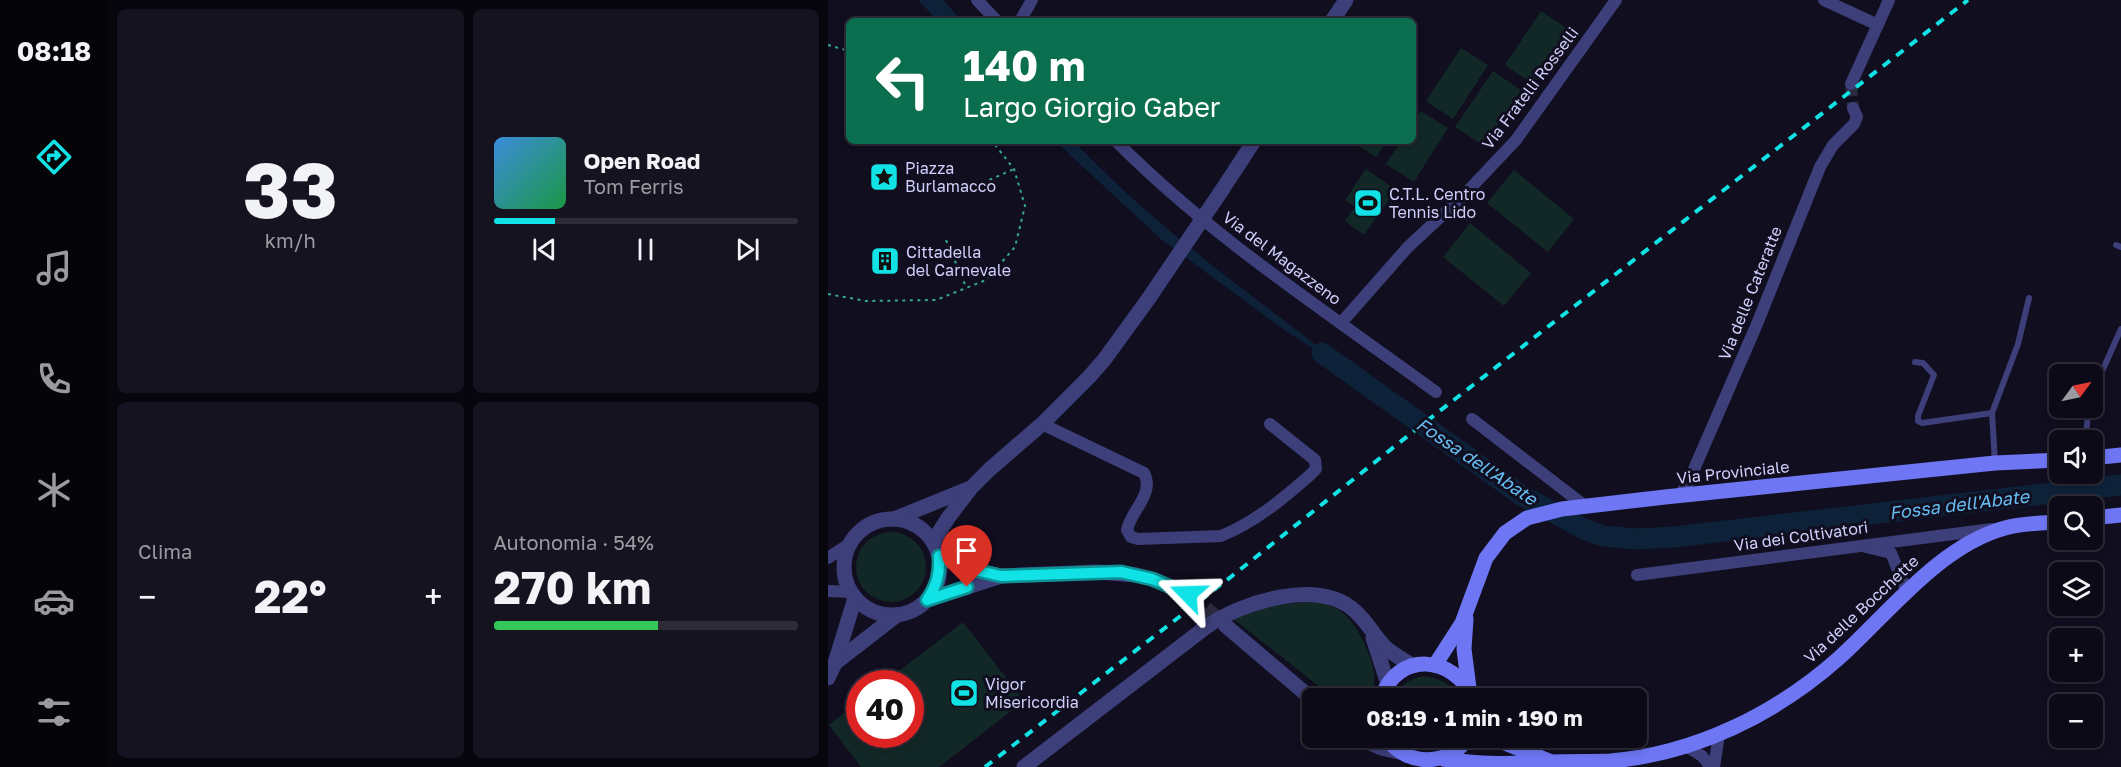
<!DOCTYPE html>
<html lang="it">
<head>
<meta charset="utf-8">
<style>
  :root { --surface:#0c0a17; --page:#151320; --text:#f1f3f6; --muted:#9a9aa1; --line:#2c2b36; --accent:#11e2e5 }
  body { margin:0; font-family:"Golos Text",sans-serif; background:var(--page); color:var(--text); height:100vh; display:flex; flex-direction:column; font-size:22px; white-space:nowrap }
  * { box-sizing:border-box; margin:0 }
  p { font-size:20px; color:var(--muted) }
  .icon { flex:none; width:33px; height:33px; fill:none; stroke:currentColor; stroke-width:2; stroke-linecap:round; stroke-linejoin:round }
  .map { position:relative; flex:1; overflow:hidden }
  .drawer { display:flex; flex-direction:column; gap:9px; padding:9px; background:#07060d; width:720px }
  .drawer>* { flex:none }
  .guide { position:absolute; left:18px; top:18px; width:570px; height:126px; border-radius:9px; box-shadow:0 3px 9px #0003,0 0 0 2px var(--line); background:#0b6e4f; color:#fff; overflow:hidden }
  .needle { width:39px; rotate:57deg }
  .controls { position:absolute; left:1221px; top:364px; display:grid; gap:12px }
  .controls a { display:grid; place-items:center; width:54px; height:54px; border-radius:9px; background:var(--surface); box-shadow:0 3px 9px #0003,0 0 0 2px var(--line); font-size:30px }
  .speed { position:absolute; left:18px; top:670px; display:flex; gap:12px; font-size:30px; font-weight:700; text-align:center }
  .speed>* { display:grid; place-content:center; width:78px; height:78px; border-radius:50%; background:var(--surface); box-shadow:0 3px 9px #0003,0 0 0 2px var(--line); line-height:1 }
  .speed .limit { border:9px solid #d22; background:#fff; color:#111 }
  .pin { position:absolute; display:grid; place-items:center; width:51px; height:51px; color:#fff; margin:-62px -26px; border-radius:50% 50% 50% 0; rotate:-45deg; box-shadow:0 0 6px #0007 }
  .pin .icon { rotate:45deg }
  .me { position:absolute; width:66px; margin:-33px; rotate:292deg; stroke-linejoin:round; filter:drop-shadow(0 0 4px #0008) }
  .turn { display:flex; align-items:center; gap:21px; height:126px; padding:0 18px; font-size:27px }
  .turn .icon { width:78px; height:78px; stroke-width:2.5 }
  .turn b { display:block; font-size:42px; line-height:51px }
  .big { font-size:45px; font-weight:700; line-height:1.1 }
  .drawer .widget { flex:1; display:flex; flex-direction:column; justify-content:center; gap:9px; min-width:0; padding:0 21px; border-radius:9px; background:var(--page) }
  .drawer .dial { align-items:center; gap:0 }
  .dial b { font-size:78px; line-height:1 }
  .song { display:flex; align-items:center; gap:18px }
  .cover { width:72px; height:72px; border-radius:9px; background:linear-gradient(135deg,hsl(210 70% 55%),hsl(140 70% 35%)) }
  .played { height:6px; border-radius:3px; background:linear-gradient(90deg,var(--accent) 20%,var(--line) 20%) }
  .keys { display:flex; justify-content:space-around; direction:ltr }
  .heat { display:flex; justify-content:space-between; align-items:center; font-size:33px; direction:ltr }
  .charge { height:9px; border-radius:4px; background:linear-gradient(90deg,#34c759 54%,var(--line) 0) }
  .drawer .tiles { flex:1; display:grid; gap:9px; grid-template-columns:repeat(2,1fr) }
  .trip { position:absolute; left:474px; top:688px; width:345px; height:60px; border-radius:9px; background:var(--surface); box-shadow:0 3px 9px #0003,0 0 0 2px var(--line); font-weight:700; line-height:60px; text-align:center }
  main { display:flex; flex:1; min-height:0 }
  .dock { display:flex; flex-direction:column; width:108px; justify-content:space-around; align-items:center; background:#050409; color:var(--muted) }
  .dock .icon { width:42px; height:42px }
  .dock .active { color:var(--accent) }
  .dock b { font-size:27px; color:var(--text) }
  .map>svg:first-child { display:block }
  .green { fill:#122826 }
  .water { fill:#0d2139 }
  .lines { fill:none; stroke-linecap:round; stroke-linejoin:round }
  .river { stroke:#0d2139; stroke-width:21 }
  .minor-tunnel { stroke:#2d2b40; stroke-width:12; stroke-dasharray:12 6; stroke-linecap:butt }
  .tertiary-tunnel { stroke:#2d2b40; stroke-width:15; stroke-dasharray:15 8; stroke-linecap:butt }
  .path { stroke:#37a898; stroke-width:2; stroke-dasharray:3 4.5; stroke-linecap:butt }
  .service { stroke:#3d3f7a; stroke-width:6 }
  .minor { stroke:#3d3f7a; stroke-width:12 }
  .tertiary { stroke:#3d3f7a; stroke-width:15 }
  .secondary { stroke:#6e76f4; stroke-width:15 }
  .rail { stroke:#11e2e5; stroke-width:4; stroke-dasharray:9 8; stroke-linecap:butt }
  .tertiary-bridge { stroke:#3d3f7a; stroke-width:15 }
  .route-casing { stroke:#0b9395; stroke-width:15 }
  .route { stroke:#11e2e5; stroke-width:10 }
  .labels { text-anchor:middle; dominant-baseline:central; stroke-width:6; stroke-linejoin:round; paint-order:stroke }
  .street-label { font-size:16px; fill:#d1cffb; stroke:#100e1f }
  .poi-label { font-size:16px; fill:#d1cffb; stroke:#100e1f; text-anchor:start }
  .water-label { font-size:18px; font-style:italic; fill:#65bdf3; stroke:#100e1f }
</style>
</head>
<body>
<main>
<nav class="dock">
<b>08:18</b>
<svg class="icon active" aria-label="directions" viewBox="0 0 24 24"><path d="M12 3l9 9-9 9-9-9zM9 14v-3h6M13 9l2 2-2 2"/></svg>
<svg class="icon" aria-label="music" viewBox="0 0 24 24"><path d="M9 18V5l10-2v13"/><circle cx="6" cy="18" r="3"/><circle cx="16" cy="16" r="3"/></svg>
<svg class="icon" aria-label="phone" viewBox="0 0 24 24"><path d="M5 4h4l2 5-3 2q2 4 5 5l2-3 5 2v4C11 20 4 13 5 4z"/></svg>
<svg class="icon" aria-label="climate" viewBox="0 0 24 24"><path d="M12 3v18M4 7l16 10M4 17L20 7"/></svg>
<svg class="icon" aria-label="car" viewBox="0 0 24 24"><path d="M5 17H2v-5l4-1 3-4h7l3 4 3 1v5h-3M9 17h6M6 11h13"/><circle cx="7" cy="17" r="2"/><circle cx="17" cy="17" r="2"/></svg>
<svg class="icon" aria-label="filters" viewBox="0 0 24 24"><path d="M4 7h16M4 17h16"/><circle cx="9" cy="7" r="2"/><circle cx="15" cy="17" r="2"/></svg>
</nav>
<section class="drawer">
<div class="tiles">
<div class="widget dial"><b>33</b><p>km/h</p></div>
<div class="widget">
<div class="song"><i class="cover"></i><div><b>Open Road</b><p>Tom Ferris</p></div></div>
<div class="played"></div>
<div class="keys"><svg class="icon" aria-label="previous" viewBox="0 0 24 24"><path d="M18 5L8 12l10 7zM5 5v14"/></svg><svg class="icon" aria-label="pause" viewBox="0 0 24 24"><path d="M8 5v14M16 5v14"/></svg><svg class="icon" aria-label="next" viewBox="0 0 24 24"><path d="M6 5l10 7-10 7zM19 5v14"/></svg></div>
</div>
<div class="widget"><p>Clima</p>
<div class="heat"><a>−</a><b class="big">22°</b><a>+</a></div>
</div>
<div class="widget"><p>Autonomia · 54%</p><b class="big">270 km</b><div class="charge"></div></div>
</div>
</section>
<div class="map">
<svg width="1293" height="767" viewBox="0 0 1293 767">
  <rect width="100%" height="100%" fill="#100e1f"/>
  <g class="green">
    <polygon points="713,11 743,31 706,85 677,65"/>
    <polygon points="633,48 660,65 625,119 598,101"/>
    <polygon points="665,71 693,90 656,146 627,127"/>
    <polygon points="593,111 620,128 586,182 558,164 573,141 585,141 585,123"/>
    <polygon points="523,141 559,141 548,157"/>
    <polygon points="538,169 568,190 536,235 517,221 527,207 517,200"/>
    <polygon points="686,170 746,219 720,252 659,203"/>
    <polygon points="642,223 703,273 676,306 615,257"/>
    <circle cx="63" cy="567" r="35"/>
    <path d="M491,601C500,604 509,608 516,614C530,625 550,666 546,683C545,689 540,695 536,699L506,698L404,618L445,605Z"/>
    <polygon points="135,622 196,701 111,767 33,767 1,725 31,701 32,735 82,735 82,684 54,684"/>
    <path d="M595,676C611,678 624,683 630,699H564C572,685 580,680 595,676Z"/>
    <path d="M574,738H621C605,750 589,749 574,738Z"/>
  </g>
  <g class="water">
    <polygon points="90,0 115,0 134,21 110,21"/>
    <path d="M227,141H245C276,172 308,203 342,231C399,279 460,322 518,369L459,332L334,240Z"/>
  </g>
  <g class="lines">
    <polyline class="river" points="494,353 693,495 758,530 776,536 809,539 846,537 1293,485"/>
    <polyline class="minor-tunnel" points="1023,84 1025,108"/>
    <polyline class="tertiary-tunnel" points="360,594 398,626"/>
    <g class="path">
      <polyline points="0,45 21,51"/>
      <polyline points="134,192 186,169"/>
      <polyline points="118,240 138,287"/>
      <polyline points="0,294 38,301 108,300 158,280 187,247 197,206 186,169 164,141"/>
    </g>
    <g class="service">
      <polyline points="1288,245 1293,247"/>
      <polyline points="1087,362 1095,363 1106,375 1090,416 1090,421 1094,423 1164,413"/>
      <polyline points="1264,394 1293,329"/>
      <polyline points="1257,441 1261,408"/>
      <polyline points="1167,463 1164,413 1190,344 1201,298"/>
    </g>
    <g class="minor">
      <polyline points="149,0 169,21"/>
      <polyline points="996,0 1050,25"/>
      <polyline points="192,21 204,0"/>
      <polyline points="1023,84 1061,0"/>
      <path d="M288,141C383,237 499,312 608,392"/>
      <polyline points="513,323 580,247 637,194 688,140 788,0"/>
      <polyline points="644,419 757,506"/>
      <path d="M214,424L316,473C327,494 303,510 299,530L303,537L310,539L393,536C426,523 456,498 482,475L488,469L487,460L442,424"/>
      <polyline points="851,496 860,483 929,324 992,167 1005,145 1026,124 1029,117 1025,108"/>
      <polyline points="1038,547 1063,553 1079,592"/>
      <polyline points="0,558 21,544"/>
      <polyline points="809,575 1164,529"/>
      <polyline points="0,591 23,592"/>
      <polyline points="858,746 874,756 883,767"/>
      <polyline points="886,767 891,735"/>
    </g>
    <g class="tertiary">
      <polyline points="504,21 518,0"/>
      <polyline points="394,190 426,141"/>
      <polyline points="66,519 140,489"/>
      <circle cx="64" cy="567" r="48"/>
      <polyline points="105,542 120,518 143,488 162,469 214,424 261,377 276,360 321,298"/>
      <polyline points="111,556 138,568 173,576"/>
      <polyline points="99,600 173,576 269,572 308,575 324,579 360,594"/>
      <polyline points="398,626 484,699"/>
      <polyline points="545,638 560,684"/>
      <polyline points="7,663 69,615"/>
      <polyline points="0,678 7,663 27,598"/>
      <polyline points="532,738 553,748 571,752"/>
      <path d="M196,767L378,627C414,602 491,577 528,612C540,623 547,637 558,648C566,655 576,660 585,666"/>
    </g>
    <g class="secondary">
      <polyline points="1264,458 1293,455"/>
      <polyline points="1264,518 1293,515"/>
      <polyline points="638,619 636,649 641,688"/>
      <polyline points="607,665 634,623 658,558 677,533 699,518 734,509 837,497 1167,463 1232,460"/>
      <path d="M553,699C569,650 626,655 646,699"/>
      <path d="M558,738C580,767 619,767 640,738"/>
      <polyline points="671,738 677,743 721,761"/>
      <path d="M615,759C651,765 686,764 723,762C743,761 763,762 782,761C867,754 948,714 1011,658C1060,614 1111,546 1177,528C1194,523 1214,523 1232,522"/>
    </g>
    <polyline class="rail" points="157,767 399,580 586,431 1140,0"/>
    <polyline class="tertiary-bridge" points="321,298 394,190"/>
  </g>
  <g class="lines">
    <g class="route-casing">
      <path id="route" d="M139,587L99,600C109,585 112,574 111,556L138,568L173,576L293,572L324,579L360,594"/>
    </g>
    <use href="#route" class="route"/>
  </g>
  <defs>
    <g id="sight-square" transform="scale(1.5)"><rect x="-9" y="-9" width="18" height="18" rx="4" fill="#11e2e5" stroke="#100e1f"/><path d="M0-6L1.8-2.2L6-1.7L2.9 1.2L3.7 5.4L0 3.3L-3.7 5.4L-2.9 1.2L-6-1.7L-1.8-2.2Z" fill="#111"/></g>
    <g id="stadium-square" transform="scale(1.5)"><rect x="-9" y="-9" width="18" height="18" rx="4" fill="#11e2e5" stroke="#100e1f"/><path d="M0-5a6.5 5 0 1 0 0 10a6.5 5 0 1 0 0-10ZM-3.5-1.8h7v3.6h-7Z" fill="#111"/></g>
    <g id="building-square" transform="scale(1.5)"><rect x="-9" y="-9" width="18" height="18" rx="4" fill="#11e2e5" stroke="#100e1f"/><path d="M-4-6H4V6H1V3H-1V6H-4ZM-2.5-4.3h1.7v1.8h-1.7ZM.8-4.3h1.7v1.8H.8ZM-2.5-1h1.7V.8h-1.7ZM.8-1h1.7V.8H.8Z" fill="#111"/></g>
  </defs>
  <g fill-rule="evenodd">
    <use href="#sight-square" x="56" y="177"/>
    <use href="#stadium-square" x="540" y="203"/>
    <use href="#building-square" x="57" y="261"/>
    <use href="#stadium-square" x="136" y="693"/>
  </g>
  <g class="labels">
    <g class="street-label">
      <text transform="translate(702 88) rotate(-53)">Via Fratelli Rosselli</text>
      <text transform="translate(454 258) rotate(37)">Via del Magazzeno</text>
      <text transform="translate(922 293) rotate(-68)">Via delle Cateratte</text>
      <text transform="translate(905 472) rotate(-6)">Via Provinciale</text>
      <text transform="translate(973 536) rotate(-8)">Via dei Coltivatori</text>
      <text transform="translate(1033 609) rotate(-43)">Via delle Bocchette</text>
    </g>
    <g class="poi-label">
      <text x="77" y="168">Piazza<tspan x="77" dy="18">Burlamacco</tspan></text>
      <text x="561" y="194">C.T.L. Centro<tspan x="561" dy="18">Tennis Lido</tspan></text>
      <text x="78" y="252">Cittadella<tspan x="78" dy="18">del Carnevale</tspan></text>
      <text x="157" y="684">Vigor<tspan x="157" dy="18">Misericordia</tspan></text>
    </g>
    <g class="water-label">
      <text transform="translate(649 461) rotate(34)">Fossa dell'Abate</text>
      <text transform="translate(1131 504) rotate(-7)">Fossa dell'Abate</text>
    </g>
  </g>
</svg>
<div class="controls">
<a><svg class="needle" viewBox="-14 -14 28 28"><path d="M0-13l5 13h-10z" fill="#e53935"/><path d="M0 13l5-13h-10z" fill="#9a9aa1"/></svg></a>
<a><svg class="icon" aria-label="sound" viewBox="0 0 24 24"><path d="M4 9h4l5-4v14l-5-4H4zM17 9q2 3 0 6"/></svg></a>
<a><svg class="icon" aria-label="search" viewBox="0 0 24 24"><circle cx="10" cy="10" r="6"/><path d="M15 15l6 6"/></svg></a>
<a><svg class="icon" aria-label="layers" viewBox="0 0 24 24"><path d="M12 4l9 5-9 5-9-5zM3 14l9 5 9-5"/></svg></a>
<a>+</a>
<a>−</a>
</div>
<div class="speed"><div class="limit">40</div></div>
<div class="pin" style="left:139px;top:587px;background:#d93025"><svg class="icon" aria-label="arrive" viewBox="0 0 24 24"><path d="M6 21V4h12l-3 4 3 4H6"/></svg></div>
<svg class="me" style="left:360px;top:594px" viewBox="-20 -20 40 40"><path d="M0-17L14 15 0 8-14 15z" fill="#11e2e5" stroke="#fff" stroke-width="4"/></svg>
<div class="trip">08:19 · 1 min · 190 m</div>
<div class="guide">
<div class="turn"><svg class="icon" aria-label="left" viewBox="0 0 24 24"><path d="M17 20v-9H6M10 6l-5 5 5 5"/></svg><div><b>140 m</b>Largo Giorgio Gaber</div></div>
</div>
</div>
</main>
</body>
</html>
